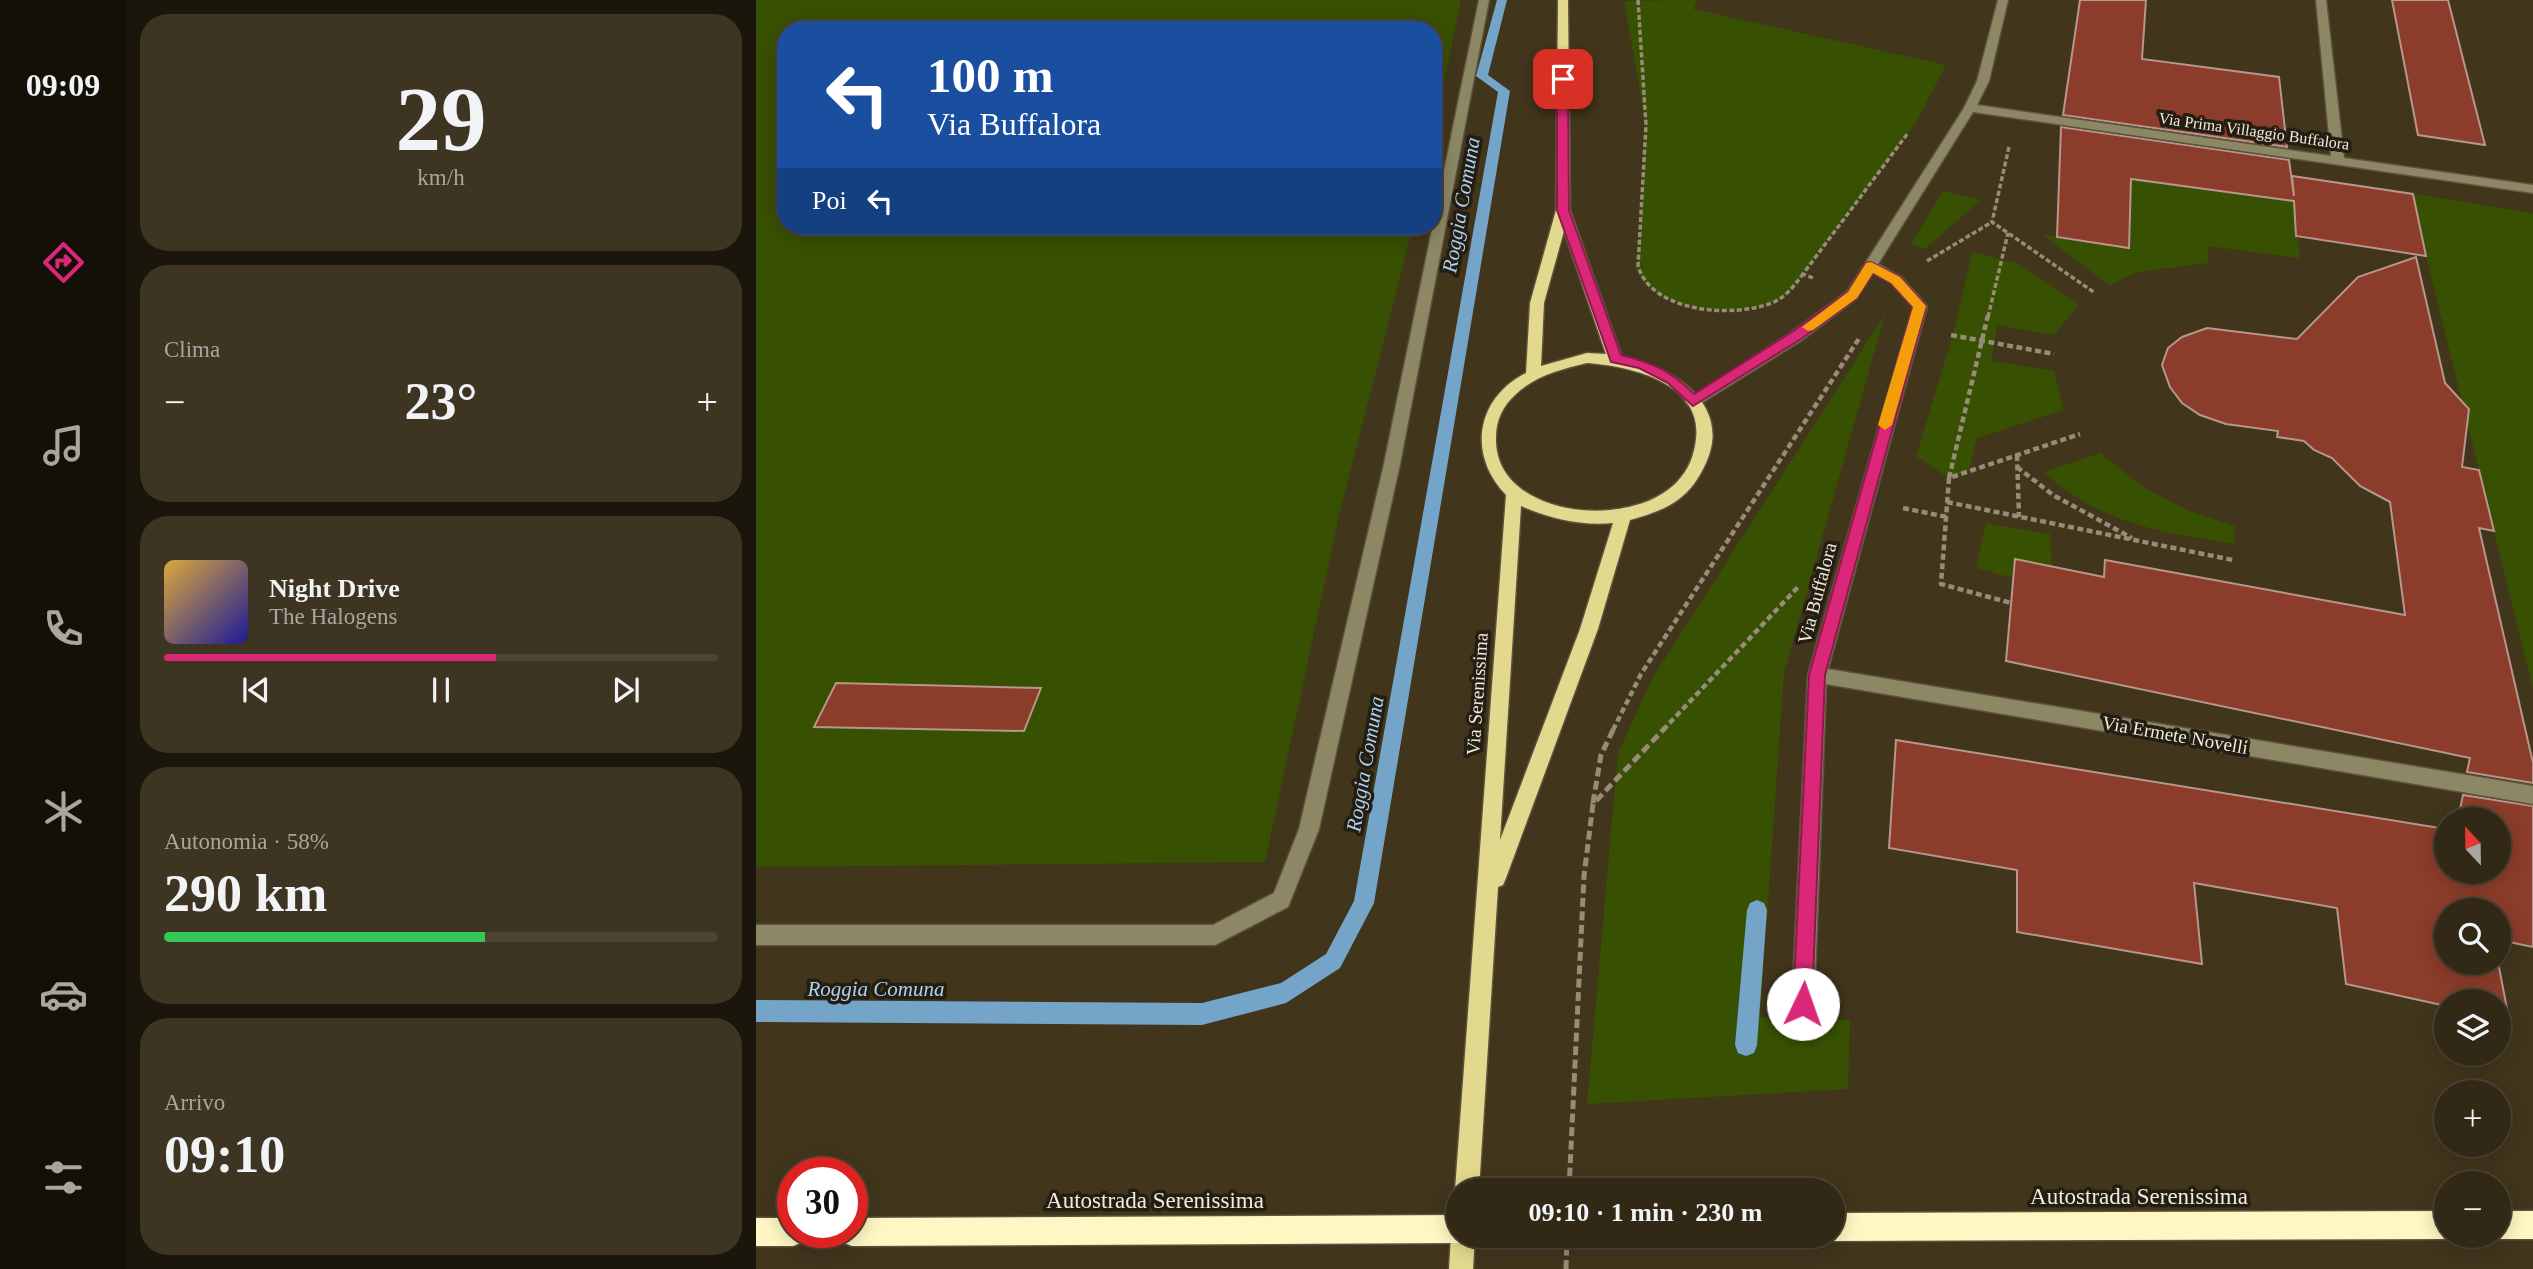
<!DOCTYPE html>
<html lang="it">
<head>
<meta charset="utf-8">
<style>
  :root { --surface:#312815; --page:#3d3422; --text:#f1f3f6; --muted:#a8a6a0; --line:#4c4434; --accent:#db2777 }
  body { margin:0; font-family:Georgia,serif; background:var(--page); color:var(--text); height:100vh; display:flex; flex-direction:column; font-size:26px; white-space:nowrap }
  * { box-sizing:border-box; margin:0 }
  p { font-size:23px; color:var(--muted) }
  .icon { flex:none; width:38px; height:38px; fill:none; stroke:currentColor; stroke-width:2; stroke-linecap:round; stroke-linejoin:round }
  .map { position:relative; flex:1; overflow:hidden }
  .drawer { display:flex; flex-direction:column; gap:14px; padding:14px; background:#1b160c; width:630px }
  .drawer>* { flex:none }
  .top-card { position:absolute; left:21px; top:21px; width:665px; height:214px; border-radius:28px; box-shadow:0 4px 18px #0003,0 0 0 2px var(--line); background:#1a4fa0; color:#fff; overflow:hidden }
  .needle { width:46px; rotate:338deg }
  .buttons { position:absolute; left:1678px; top:807px; display:grid; gap:14px }
  .buttons a { display:grid; place-items:center; width:77px; height:77px; border-radius:50%; background:var(--surface); box-shadow:0 4px 18px #0003,0 0 0 2px var(--line); font-size:35px }
  .speed { position:absolute; left:21px; top:1157px; display:flex; gap:14px; font-size:35px; font-weight:700; text-align:center }
  .speed>* { display:grid; place-content:center; width:91px; height:91px; border-radius:50%; background:var(--surface); box-shadow:0 4px 18px #0003,0 0 0 2px var(--line); line-height:1 }
  .speed .limit { border:10px solid #d22; background:#fff; color:#111 }
  .pin { position:absolute; display:grid; place-items:center; width:60px; height:60px; color:#fff; margin:-30px; border-radius:14px; box-shadow:0 4px 10px #0006 }
  .me { position:absolute; width:77px; margin:-38px; rotate:3deg; stroke-linejoin:round; filter:drop-shadow(0 0 5px #0008) }
  .turn { display:flex; align-items:center; gap:24px; height:147px; padding:0 35px; font-size:32px }
  .turn .icon { width:91px; height:91px; stroke-width:2.5 }
  .turn b { display:block; font-size:49px; line-height:60px }
  .then { display:flex; align-items:center; height:66px; padding:0 35px; background:#0003; gap:14px; font-size:26px }
  .big { font-size:52px; font-weight:700; line-height:1.1 }
  .drawer .widget { flex:1; display:flex; flex-direction:column; justify-content:center; gap:10px; min-width:0; padding:0 24px; border-radius:28px; background:var(--page) }
  .drawer .dial { align-items:center; gap:0 }
  .dial b { font-size:91px; line-height:1 }
  .song { display:flex; align-items:center; gap:21px }
  .cover { width:84px; height:84px; border-radius:10px; background:linear-gradient(135deg,hsl(40 70% 55%),hsl(240 70% 35%)) }
  .played { height:7px; border-radius:4px; background:linear-gradient(90deg,var(--accent) 60%,var(--line) 60%) }
  .keys { display:flex; justify-content:space-around; direction:ltr }
  .heat { display:flex; justify-content:space-between; align-items:center; font-size:38px; direction:ltr }
  .charge { height:10px; border-radius:5px; background:linear-gradient(90deg,#34c759 58%,var(--line) 0) }
  .trip { position:absolute; left:690px; top:1178px; width:399px; height:70px; border-radius:35px; background:var(--surface); box-shadow:0 4px 18px #0003,0 0 0 2px var(--line); font-weight:700; line-height:70px; text-align:center }
  main { display:flex; flex:1; min-height:0 }
  .tabs { display:flex; flex-direction:column; width:126px; justify-content:space-around; align-items:center; background:#141008; color:var(--muted) }
  .tabs .icon { width:49px; height:49px }
  .tabs .active { color:var(--accent) }
  .tabs b { font-size:32px; color:var(--text) }
  .map>svg:first-child { display:block }
  .green { fill:#385002 }
  .lines { fill:none; stroke-linecap:round; stroke-linejoin:round }
  .stream { fill:#74a4c7; fill-rule:evenodd }
  .building { fill:#8b3c2a; stroke:#b7968d; stroke-width:2 }
  .minor-casing { stroke:#5d523b; stroke-width:3 }
  .major-casing { stroke:#5d523b; stroke-width:3 }
  .highway-casing { stroke:#5d523b; stroke-width:3 }
  .path-far2 { stroke:#968c78; stroke-width:3.5; stroke-dasharray:5 2.5; stroke-linecap:butt }
  .path-far1 { stroke:#968c78; stroke-width:4.5; stroke-dasharray:6 3.5; stroke-linecap:butt }
  .path { stroke:#968c78; stroke-width:5; stroke-dasharray:9 4.5; stroke-linecap:butt }
  .minor { fill:#8c8764; fill-rule:evenodd }
  .major { fill:#e2d88e; fill-rule:evenodd }
  .highway { fill:#fef7c3; fill-rule:evenodd }
  .route { fill:#db2777; stroke:#8e194d; stroke-width:2 }
  .slow { fill:#f59e0b }
  .labels { text-anchor:middle; dominant-baseline:central; stroke-width:7; stroke-linejoin:round; paint-order:stroke }
  .far-street-label { font-size:16px; fill:#f3ecdd; stroke:#231d12 }
  .street-label { font-size:19px; fill:#f3ecdd; stroke:#231d12 }
  .water-label { font-size:21px; font-style:italic; fill:#aed1ef; stroke:#231d12 }
  .near-street-label { font-size:23px; fill:#f3ecdd; stroke:#231d12 }
</style>
</head>
<body>
<main>
<nav class="tabs">
<b>09:09</b>
<svg class="icon active" aria-label="directions" viewBox="0 0 24 24"><path d="M12 3l9 9-9 9-9-9zM9 14v-3h6M13 9l2 2-2 2"/></svg>
<svg class="icon" aria-label="music" viewBox="0 0 24 24"><path d="M9 18V5l10-2v13"/><circle cx="6" cy="18" r="3"/><circle cx="16" cy="16" r="3"/></svg>
<svg class="icon" aria-label="phone" viewBox="0 0 24 24"><path d="M5 4h4l2 5-3 2q2 4 5 5l2-3 5 2v4C11 20 4 13 5 4z"/></svg>
<svg class="icon" aria-label="climate" viewBox="0 0 24 24"><path d="M12 3v18M4 7l16 10M4 17L20 7"/></svg>
<svg class="icon" aria-label="car" viewBox="0 0 24 24"><path d="M5 17H2v-5l4-1 3-4h7l3 4 3 1v5h-3M9 17h6M6 11h13"/><circle cx="7" cy="17" r="2"/><circle cx="17" cy="17" r="2"/></svg>
<svg class="icon" aria-label="filters" viewBox="0 0 24 24"><path d="M4 7h16M4 17h16"/><circle cx="9" cy="7" r="2"/><circle cx="15" cy="17" r="2"/></svg>
</nav>
<section class="drawer">
<div class="widget dial"><b>29</b><p>km/h</p></div>
<div class="widget"><p>Clima</p>
<div class="heat"><a>−</a><b class="big">23°</b><a>+</a></div>
</div>
<div class="widget">
<div class="song"><i class="cover"></i><div><b>Night Drive</b><p>The Halogens</p></div></div>
<div class="played"></div>
<div class="keys"><svg class="icon" aria-label="previous" viewBox="0 0 24 24"><path d="M18 5L8 12l10 7zM5 5v14"/></svg><svg class="icon" aria-label="pause" viewBox="0 0 24 24"><path d="M8 5v14M16 5v14"/></svg><svg class="icon" aria-label="next" viewBox="0 0 24 24"><path d="M6 5l10 7-10 7zM19 5v14"/></svg></div>
</div>
<div class="widget"><p>Autonomia · 58%</p><b class="big">290 km</b><div class="charge"></div></div>
<div class="widget"><p>Arrivo</p><b class="big">09:10</b></div>
</section>
<div class="map">
<svg width="1777" height="1269" viewBox="0 0 1777 1269">
  <rect width="100%" height="100%" fill="#41351c"/>
  <g class="green">
    <polygon points="0,0 705,0 677,140 677,30 30,30 30,226 657,226 583,516 509,862 0,867"/>
    <path d="M942,0L937,9L1190,65L1161,121L1047,274C1041,281 1036,290 1030,295C1001,319 917,311 891,286C886,281 884,273 882,266L890,125L868,1Z"/>
    <polygon points="1349,176 1538,201 1544,258 1452,246 1452,263 1382,272 1353,285 1287,235 1374,247 1374,227 1350,223"/>
    <polygon points="1187,191 1225,200 1169,249 1155,244"/>
    <polygon points="1657,194 1777,213 1777,689 1670,256"/>
    <polygon points="1216,252 1263,264 1323,304 1298,335 1241,325 1235,361 1298,371 1308,410 1221,438 1213,470 1193,478 1160,456 1197,335"/>
    <polygon points="1129,314 1028,673 1004,1017 1094,1020 1092,1089 831,1104 862,753 897,677"/>
    <path d="M1344,453L1387,487L1431,510L1479,526L1478,544C1400,531 1349,525 1287,472Z"/>
    <polygon points="1230,523 1294,534 1296,566 1259,559 1257,578 1220,568"/>
  </g>
  <g class="lines">
    <g class="stream">
      <polygon points="741,0 751,0 732,75 754,91 618,903 584,968 530,1003 446,1025 0,1022 0,1000 446,1003 525,983 570,954 598,901 742,92 720,76"/>
      <polygon points="1001,900 1008,903 1011,910 1001,1045 998,1053 990,1056 982,1053 979,1045 991,910 994,903"/>
    </g>
  </g>
  <g class="building">
    <polygon points="1324,0 1390,0 1386,59 1523,77 1531,147 1307,115"/>
    <polygon points="1636,0 1692,0 1729,145 1662,135"/>
    <polygon points="1305,127 1533,160 1538,196 1536,176 1657,194 1670,256 1540,236 1538,201 1375,179 1373,248 1301,237"/>
    <polygon points="1660,257 1689,383 1713,409 1706,467 1723,470 1738,531 1723,528 1777,763 1777,783 1711,772 1714,758 1250,661 1259,559 1348,577 1349,560 1649,615 1634,502 1604,486 1576,458 1558,450 1548,441 1521,437 1522,431 1470,424 1444,415 1426,403 1414,387 1406,365 1412,348 1426,337 1451,328 1541,339 1602,277"/>
    <polygon points="80,683 285,688 268,731 58,727"/>
    <polygon points="1140,740 1690,829 1690,872 1743,872 1743,819 1702,819 1707,795 1777,806 1777,947 1743,940 1743,910 1690,910 1690,962 1742,962 1753,1019 1743,1017 1743,1001 1690,1001 1690,1006 1590,984 1581,908 1438,883 1446,964 1261,932 1261,870 1133,848"/>
  </g>
  <g class="lines">
    <g class="minor-casing">
      <g id="minor">
        <polygon points="723,0 733,0 644,464 563,829 532,907 459,945 0,945 0,925 457,925 518,893 543,829 628,464"/>
        <polygon points="1242,0 1252,0 1233,81 1221,105 1575,156 1560,0 1570,0 1588,158 1777,185 1777,193 1217,112 1122,264 1145,277 1171,306 1072,669 1777,786 1777,804 1070,684 1058,1005 1055,1013 1047,1016 1039,1013 1036,1005 1052,675 1157,307 1135,283 1117,273 1101,298 1046,340 942,405 932,405 929,401 1036,332 1091,292 1208,108 1221,81"/>
      </g>
    </g>
    <g class="major-casing">
      <g id="major">
        <path d="M802,0H812L814,210L866,357C918,367 978,405 949,465C943,478 935,490 923,499C909,510 891,515 874,520L842,629L750,878L747,885L742,887L723,1190H702V1196L699,1190L750,495C711,455 720,398 770,373L774,303L800,210ZM808,231L850,354L831,353L785,366L788,303ZM831,363C873,366 947,382 940,439C938,456 933,469 921,482C903,500 880,507 854,510C807,515 738,495 740,437C740,420 747,406 759,395C778,376 806,369 831,363ZM765,506C795,519 825,526 857,523L824,629L744,840Z"/>
        <polygon points="702,1226 702,1236 719,1236 717,1269 693,1269 695,1236"/>
      </g>
    </g>
    <g class="highway-casing">
      <g id="highway">
        <polygon points="1690,1211 1690,1236 1699,1236 1690,1239 1076,1241 1065,1236 1076,1236 1076,1213"/>
        <polygon points="1743,1211 1777,1211 1777,1239 1743,1239 1734,1236 1743,1236"/>
        <polygon points="702,1215 702,1236 714,1236 702,1243 96,1246 86,1242 82,1232 96,1232 96,1218"/>
        <polygon points="0,1218 37,1218 37,1232 51,1232 47,1242 37,1246 0,1246"/>
      </g>
    </g>
    <g class="path-far2">
      <path d="M882,0L890,125L882,266C896,313 977,318 1016,303C1030,297 1038,286 1047,274"/>
      <polyline points="1253,147 1236,222 1339,293"/>
      <polyline points="1171,261 1236,222"/>
      <polyline points="1057,278 1047,274 1152,133"/>
      <polyline points="1232,317 1252,233"/>
    </g>
    <g class="path-far1">
      <polyline points="1232,315 1193,478 1324,434"/>
      <polyline points="1195,335 1298,354"/>
      <polyline points="1261,455 1263,517"/>
      <polyline points="1261,467 1297,495 1376,538"/>
      <polyline points="1193,478 1185,584 1255,603"/>
      <polyline points="1191,502 1477,560"/>
      <polyline points="1147,508 1191,517"/>
      <polyline points="857,730 885,674 1104,337"/>
      <polyline points="907,730 1042,587"/>
    </g>
    <g class="path">
      <polyline points="837,803 845,755 858,728"/>
      <polyline points="813,1190 828,876 837,804 909,728"/>
      <polyline points="810,1269 811,1236"/>
    </g>
    <use href="#minor" class="minor"/>
    <use href="#major" class="major"/>
    <use href="#highway" class="highway"/>
  </g>
  <path class="route" d="M807,76L812,79L813,210L865,355C895,362 917,372 938,394L1036,332L1092,292L1110,263L1115,262L1144,277L1170,306L1069,675L1056,1004L1054,1011L1047,1014L1040,1011L1037,1004L1053,675L1157,307L1135,283L1117,273L1101,298L1045,339L937,406L912,383L883,368L855,362L801,210V79Z"/>
  <polygon class="slow" points="1115,262 1144,277 1170,306 1136,425 1129,430 1122,425 1157,307 1135,283 1117,273 1101,298 1057,330 1052,331 1046,327 1092,292 1110,263"/>
  <g class="labels">
    <g class="far-street-label">
      <text transform="translate(1498 131) rotate(8)">Via Prima Villaggio Buffalora</text>
    </g>
    <g class="street-label">
      <text transform="translate(1061 593) rotate(-75)">Via Buffalora</text>
      <text transform="translate(721 694) rotate(-86)">Via Serenissima</text>
      <text transform="translate(1419 735) rotate(10)">Via Ermete Novelli</text>
    </g>
    <g class="water-label">
      <text transform="translate(705 205) rotate(-80)">Roggia Comuna</text>
      <text transform="translate(609 764) rotate(-80)">Roggia Comuna</text>
      <text x="120" y="989">Roggia Comuna</text>
    </g>
    <g class="near-street-label">
      <text x="1383" y="1196">Autostrada Serenissima</text>
      <text x="399" y="1200">Autostrada Serenissima</text>
    </g>
  </g>
</svg>
<div class="buttons">
<a><svg class="needle" viewBox="-14 -14 28 28"><path d="M0-13l5 13h-10z" fill="#e53935"/><path d="M0 13l5-13h-10z" fill="#a8a6a0"/></svg></a>
<a><svg class="icon" aria-label="search" viewBox="0 0 24 24"><circle cx="10" cy="10" r="6"/><path d="M15 15l6 6"/></svg></a>
<a><svg class="icon" aria-label="layers" viewBox="0 0 24 24"><path d="M12 4l9 5-9 5-9-5zM3 14l9 5 9-5"/></svg></a>
<a>+</a>
<a>−</a>
</div>
<div class="speed"><div class="limit">30</div></div>
<div class="pin" style="left:807px;top:79px;background:#d93025"><svg class="icon" aria-label="arrive" viewBox="0 0 24 24"><path d="M6 21V4h12l-3 4 3 4H6"/></svg></div>
<svg class="me" style="left:1047px;top:1004px" viewBox="-20 -20 40 40"><circle r="19" fill="#fff"/><path d="M0-13L10 11 0 6-10 11z" fill="#db2777"/></svg>
<div class="trip">09:10 · 1 min · 230 m</div>
<div class="top-card">
<div class="turn"><svg class="icon" aria-label="left" viewBox="0 0 24 24"><path d="M17 20v-9H6M10 6l-5 5 5 5"/></svg><div><b>100 m</b>Via Buffalora</div></div>
<div class="then">Poi<svg class="icon" aria-label="left" viewBox="0 0 24 24"><path d="M17 20v-9H6M10 6l-5 5 5 5"/></svg></div>
</div>
</div>
</main>
</body>
</html>
